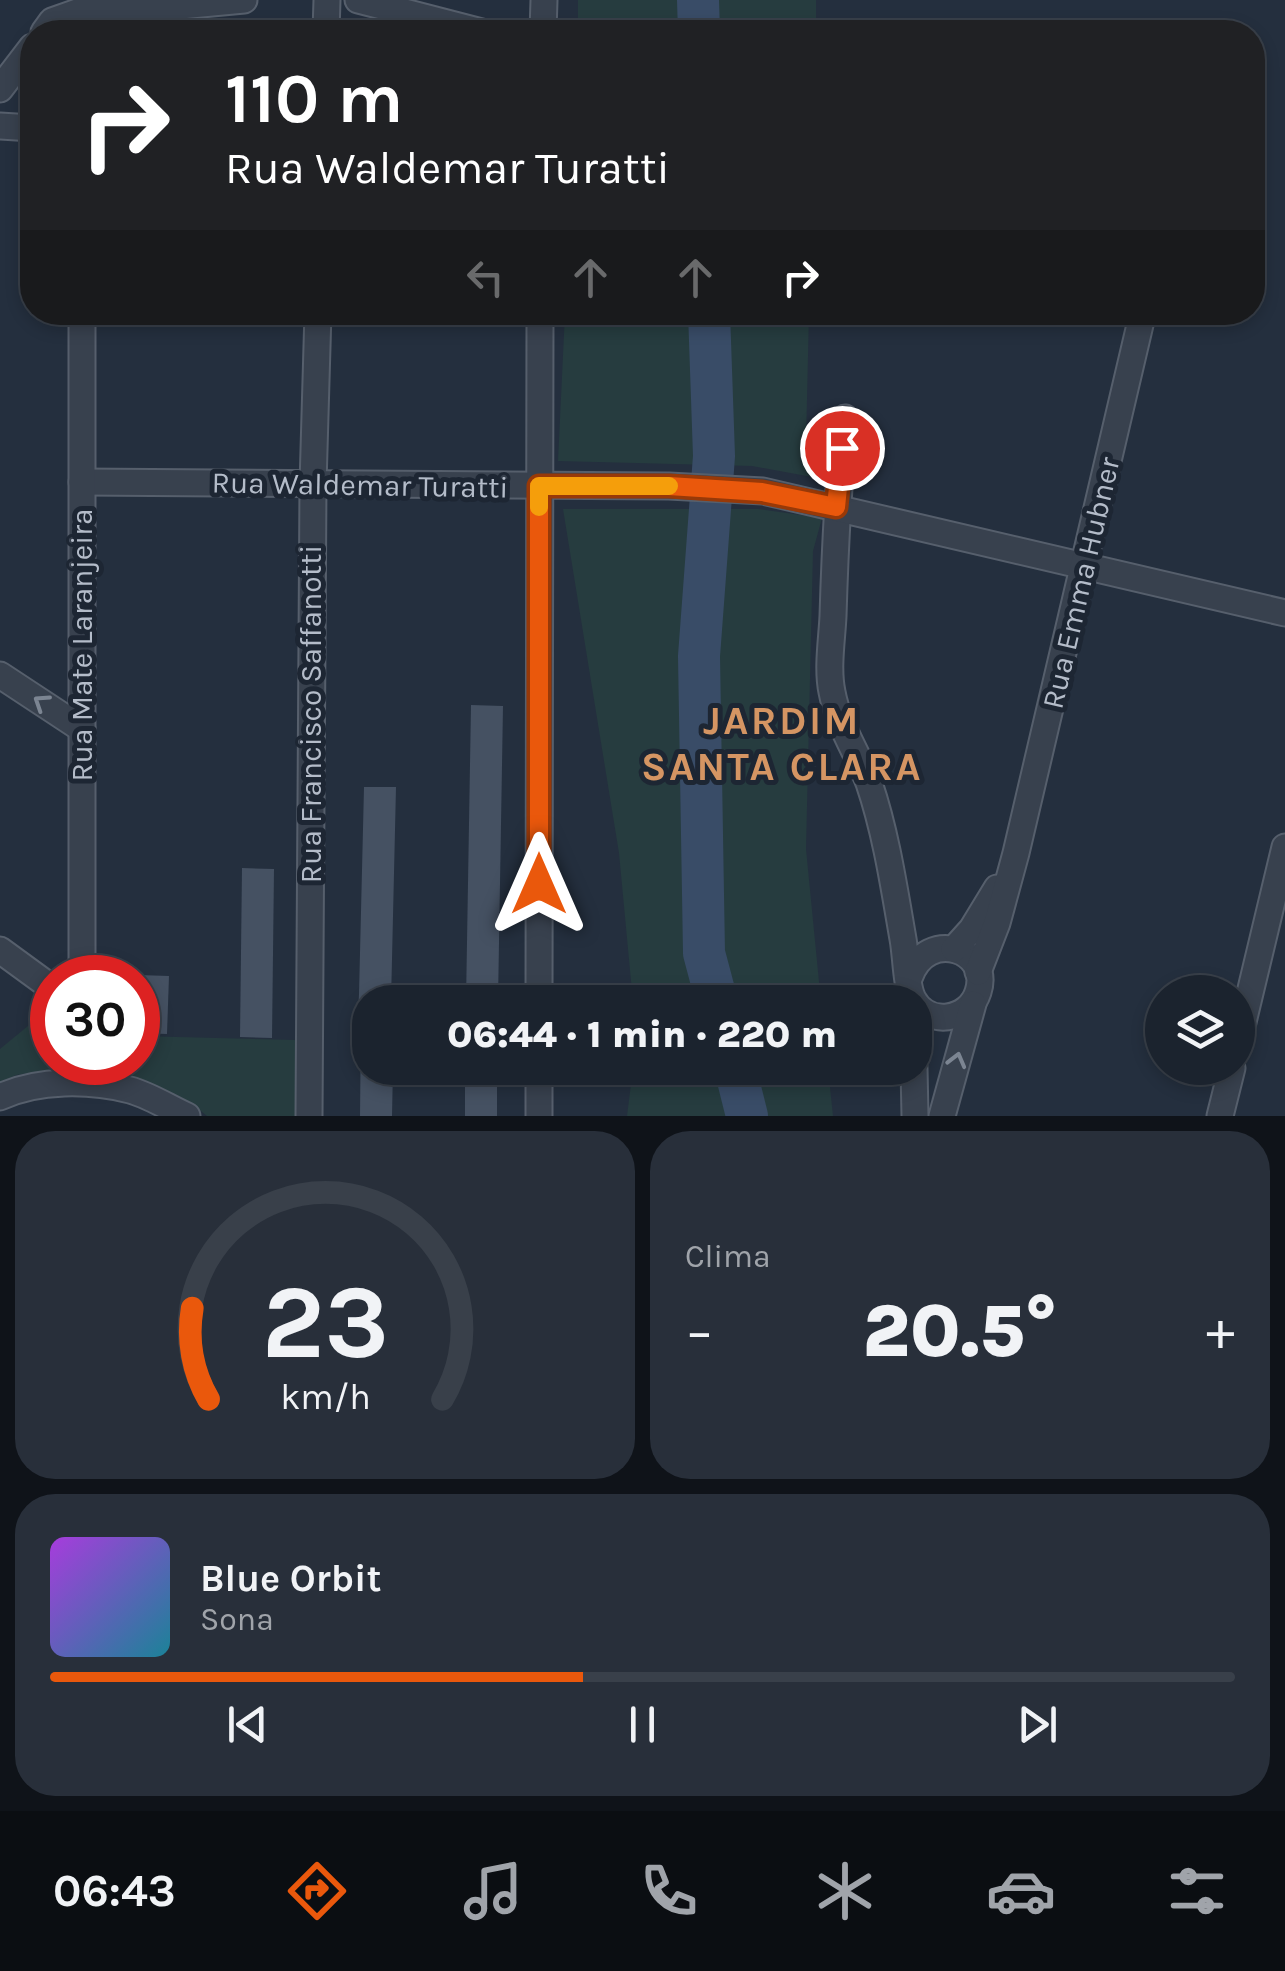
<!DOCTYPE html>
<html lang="pt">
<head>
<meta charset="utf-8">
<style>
  :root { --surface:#1b232e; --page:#282f3a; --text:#f1f3f6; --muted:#a0a4aa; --line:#39404a; --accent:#ea580c }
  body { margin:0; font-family:Karla,sans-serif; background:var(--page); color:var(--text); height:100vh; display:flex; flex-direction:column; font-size:38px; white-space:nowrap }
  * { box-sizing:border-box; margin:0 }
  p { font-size:32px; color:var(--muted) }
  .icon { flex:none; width:55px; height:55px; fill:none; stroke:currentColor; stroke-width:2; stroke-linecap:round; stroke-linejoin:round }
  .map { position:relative; height:1116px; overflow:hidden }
  .panel { display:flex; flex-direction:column; gap:15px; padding:15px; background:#0f1319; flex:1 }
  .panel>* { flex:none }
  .banner { position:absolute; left:20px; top:20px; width:1245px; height:305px; border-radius:40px; box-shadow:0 5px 15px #0003,0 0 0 2px var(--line); background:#202124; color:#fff; overflow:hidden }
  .controls { position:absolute; left:1145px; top:975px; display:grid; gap:20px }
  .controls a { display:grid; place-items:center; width:110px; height:110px; border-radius:50%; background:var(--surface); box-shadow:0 5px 15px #0003,0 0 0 2px var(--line); font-size:50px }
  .speed { position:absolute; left:30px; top:955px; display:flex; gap:20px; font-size:50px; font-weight:700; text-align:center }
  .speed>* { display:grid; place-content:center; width:130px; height:130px; border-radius:50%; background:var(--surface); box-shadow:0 5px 15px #0003,0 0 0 2px var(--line); line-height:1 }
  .speed .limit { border:15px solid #d22; background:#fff; color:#111 }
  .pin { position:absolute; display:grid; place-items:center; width:85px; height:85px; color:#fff; margin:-42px; border:5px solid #fff; border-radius:50%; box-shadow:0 2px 10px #0007 }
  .me { position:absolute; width:110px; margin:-55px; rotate:0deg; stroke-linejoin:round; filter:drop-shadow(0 0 8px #0008) }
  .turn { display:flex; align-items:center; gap:35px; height:210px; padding:0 40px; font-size:45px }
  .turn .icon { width:130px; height:130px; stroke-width:2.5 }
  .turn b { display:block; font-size:70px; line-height:85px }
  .lanes { display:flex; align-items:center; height:95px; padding:0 40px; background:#0003; justify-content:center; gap:50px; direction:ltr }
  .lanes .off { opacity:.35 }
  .big { font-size:75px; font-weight:800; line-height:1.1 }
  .panel .widget { flex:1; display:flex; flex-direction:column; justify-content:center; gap:15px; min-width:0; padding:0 35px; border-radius:40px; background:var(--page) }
  .panel .dial { align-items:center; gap:0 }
  .dial svg { height:260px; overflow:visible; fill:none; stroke:var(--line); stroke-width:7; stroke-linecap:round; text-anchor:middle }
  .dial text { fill:var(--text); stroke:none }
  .song { display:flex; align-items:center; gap:30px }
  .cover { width:120px; height:120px; border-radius:15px; background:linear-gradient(135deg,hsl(280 70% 55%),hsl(190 70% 35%)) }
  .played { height:10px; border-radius:5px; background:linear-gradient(90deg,var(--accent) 45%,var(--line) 45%) }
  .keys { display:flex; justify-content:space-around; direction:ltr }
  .heat { display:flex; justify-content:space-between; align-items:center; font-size:55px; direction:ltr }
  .panel .tiles { flex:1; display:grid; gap:15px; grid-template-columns:1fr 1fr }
  .widget:last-child { grid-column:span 2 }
  .trip { position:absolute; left:352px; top:985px; width:580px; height:100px; border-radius:40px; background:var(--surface); box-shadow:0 5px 15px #0003,0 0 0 2px var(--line); font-weight:800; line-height:100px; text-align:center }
  .tabs { display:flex; height:160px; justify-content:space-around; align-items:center; background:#0b0e12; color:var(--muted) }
  .tabs .icon { width:70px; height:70px }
  .tabs .current { color:var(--accent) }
  .tabs b { font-size:45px; color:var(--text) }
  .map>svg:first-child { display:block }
  .green { fill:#263c3f }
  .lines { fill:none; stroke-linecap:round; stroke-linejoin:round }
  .river { stroke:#394c67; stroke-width:42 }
  .building { fill:#455162 }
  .minor-casing { stroke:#565f6c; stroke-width:29 }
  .minor { stroke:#38414e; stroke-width:25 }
  .oneway { stroke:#7c8592 }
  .route-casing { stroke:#983908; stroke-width:25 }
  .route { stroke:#ea580c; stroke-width:18 }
  .slow { stroke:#f59e0b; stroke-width:18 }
  .labels { text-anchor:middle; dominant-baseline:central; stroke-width:10; stroke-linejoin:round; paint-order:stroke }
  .street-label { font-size:30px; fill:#b4bcc9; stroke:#1d2633 }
  .district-label { font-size:40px; font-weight:bold; letter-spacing:2.5px; fill:#d59563; stroke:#1d2633 }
</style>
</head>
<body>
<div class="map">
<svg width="1285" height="1116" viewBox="0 0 1285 1116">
  <rect width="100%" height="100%" fill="#242f3e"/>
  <g class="green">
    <rect x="578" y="0" width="238" height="32"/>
    <polygon points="565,313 809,313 806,442 823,479 752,466 558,461"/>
    <polygon points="563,509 758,509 822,518 813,551 806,849 821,1002 633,1002 619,853"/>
    <polygon points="45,1012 52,1016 52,1062 62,1063 62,1068 16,1075 0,1083 0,1049"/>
    <path d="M138,1036L296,1040L295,1116H207C178,1090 136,1077 98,1069V1063L138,1062Z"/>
    <polygon points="633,1068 828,1068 833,1116 627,1116"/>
  </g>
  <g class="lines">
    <g class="river">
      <polyline points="698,0 699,32"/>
      <polyline points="709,312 714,456 699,656 704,953 717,1002"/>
      <polyline points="735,1068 747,1116"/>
    </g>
  </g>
  <g class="building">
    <polygon points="471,705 503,706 498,1002 466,1002"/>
    <polygon points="364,787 396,787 391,1002 370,1002 370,1068 393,1068 392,1116 360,1116 361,1013 358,1013 359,994"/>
    <polygon points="242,868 274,869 272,1038 240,1037"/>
    <polygon points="138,975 169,976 167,1034 138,1033"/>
    <rect x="465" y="1068" width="32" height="48"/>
  </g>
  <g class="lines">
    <g class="minor-casing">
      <g id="minor">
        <polyline points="358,0 482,32"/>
        <polyline points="44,32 52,21 83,10 116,12 244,0"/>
        <polyline points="326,32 327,0"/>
        <polyline points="543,32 544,0"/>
        <polyline points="0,89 32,47"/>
        <polyline points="0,126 32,128"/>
        <path d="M845,418C838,484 835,549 833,616C832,639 827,668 832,692C838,725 857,752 869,783C886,833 894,887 903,939C906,955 906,986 913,999C928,1027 969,1021 978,992C992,949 927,928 910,976"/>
        <polyline points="82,482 669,486 763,491 1285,613"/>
        <polyline points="0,675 82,729"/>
        <polyline points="954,949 972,929 997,888"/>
        <polyline points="0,950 52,988"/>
        <polyline points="978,972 997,923 1016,853 1143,312"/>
        <polyline points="82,978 82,312"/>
        <polyline points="539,1002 540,312"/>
        <polyline points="1238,1043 1285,847"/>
        <polyline points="539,1068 539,1116"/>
        <polyline points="914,1068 915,1116"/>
        <path d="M0,1097C38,1079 90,1080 130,1090C149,1095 169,1108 187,1116"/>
        <polyline points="309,1116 313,484 318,312"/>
        <polyline points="942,1116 973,1004"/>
        <polyline points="1220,1116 1232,1068"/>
      </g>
    </g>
    <use href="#minor" class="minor"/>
  </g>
  <defs><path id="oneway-chevron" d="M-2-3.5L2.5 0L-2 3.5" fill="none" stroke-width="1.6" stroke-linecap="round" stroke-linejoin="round" transform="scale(2.5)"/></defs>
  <g class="oneway">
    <use href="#oneway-chevron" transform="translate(41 702) rotate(-147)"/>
    <use href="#oneway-chevron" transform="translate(957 1060) rotate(-75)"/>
  </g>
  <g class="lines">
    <g class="route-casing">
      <polyline id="route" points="539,884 539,486 669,486 762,492 836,507 842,448"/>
    </g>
    <use href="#route" class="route"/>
    <polyline class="slow" points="539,507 539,486 669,486"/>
  </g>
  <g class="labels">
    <g class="street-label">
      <text transform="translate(360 485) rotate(1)">Rua Waldemar Turatti</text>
      <text transform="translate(1081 583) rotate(-77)">Rua Emma Hubner</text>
      <text transform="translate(82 645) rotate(-90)">Rua Mate Laranjeira</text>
      <text transform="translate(311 714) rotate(-90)">Rua Francisco Saffanotti</text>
    </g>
    <g class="district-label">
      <text x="782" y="720">JARDIM<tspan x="782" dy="46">SANTA CLARA</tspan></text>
    </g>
  </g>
</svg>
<div class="controls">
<a><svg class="icon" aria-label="layers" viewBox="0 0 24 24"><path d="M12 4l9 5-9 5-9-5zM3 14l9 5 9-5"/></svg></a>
</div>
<div class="speed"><div class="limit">30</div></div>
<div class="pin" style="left:842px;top:448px;background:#d93025"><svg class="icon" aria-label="arrive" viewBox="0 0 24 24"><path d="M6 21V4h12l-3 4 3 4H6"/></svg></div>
<svg class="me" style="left:539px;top:884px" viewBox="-20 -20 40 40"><path d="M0-17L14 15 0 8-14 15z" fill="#ea580c" stroke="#fff" stroke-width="4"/></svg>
<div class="trip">06:44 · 1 min · 220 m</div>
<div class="banner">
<div class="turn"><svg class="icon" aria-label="right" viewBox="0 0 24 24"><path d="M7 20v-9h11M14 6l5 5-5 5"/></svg><div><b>110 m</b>Rua Waldemar Turatti</div></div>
<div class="lanes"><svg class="icon off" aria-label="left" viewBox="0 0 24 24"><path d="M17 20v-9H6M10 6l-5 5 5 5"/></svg><svg class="icon off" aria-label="ahead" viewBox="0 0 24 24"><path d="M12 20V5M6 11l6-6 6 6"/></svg><svg class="icon off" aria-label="ahead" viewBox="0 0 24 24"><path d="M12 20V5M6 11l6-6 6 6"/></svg><svg class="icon" aria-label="right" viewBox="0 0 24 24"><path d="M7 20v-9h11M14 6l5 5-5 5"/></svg></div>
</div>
</div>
<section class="panel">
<div class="tiles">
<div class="widget dial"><svg viewBox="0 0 100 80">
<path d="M14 69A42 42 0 1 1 86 69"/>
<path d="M14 69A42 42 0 0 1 9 41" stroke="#ea580c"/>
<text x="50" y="56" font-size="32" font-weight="700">23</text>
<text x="50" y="72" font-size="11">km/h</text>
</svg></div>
<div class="widget"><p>Clima</p>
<div class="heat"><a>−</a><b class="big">20.5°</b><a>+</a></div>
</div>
<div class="widget">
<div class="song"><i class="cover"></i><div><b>Blue Orbit</b><p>Sona</p></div></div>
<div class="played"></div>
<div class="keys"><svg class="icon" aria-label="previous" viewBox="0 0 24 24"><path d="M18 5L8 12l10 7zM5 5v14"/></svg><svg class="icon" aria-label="pause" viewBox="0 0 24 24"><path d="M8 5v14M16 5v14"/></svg><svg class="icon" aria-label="next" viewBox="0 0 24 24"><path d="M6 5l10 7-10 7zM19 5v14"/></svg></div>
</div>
</div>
</section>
<nav class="tabs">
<b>06:43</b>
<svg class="icon current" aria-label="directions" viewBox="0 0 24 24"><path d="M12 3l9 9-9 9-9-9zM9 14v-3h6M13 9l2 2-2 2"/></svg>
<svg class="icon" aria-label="music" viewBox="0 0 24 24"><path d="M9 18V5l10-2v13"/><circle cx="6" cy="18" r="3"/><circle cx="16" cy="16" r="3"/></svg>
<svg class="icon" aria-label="phone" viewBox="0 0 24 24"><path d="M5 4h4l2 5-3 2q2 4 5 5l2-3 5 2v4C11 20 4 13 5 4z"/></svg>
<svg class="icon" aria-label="climate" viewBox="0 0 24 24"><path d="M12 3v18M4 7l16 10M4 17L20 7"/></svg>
<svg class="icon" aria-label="car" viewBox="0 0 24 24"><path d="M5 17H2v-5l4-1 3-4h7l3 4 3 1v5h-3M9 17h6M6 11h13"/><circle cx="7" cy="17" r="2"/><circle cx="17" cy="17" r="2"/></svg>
<svg class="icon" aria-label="filters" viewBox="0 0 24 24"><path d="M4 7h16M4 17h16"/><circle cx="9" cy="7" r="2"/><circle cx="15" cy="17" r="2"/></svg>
</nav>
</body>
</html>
